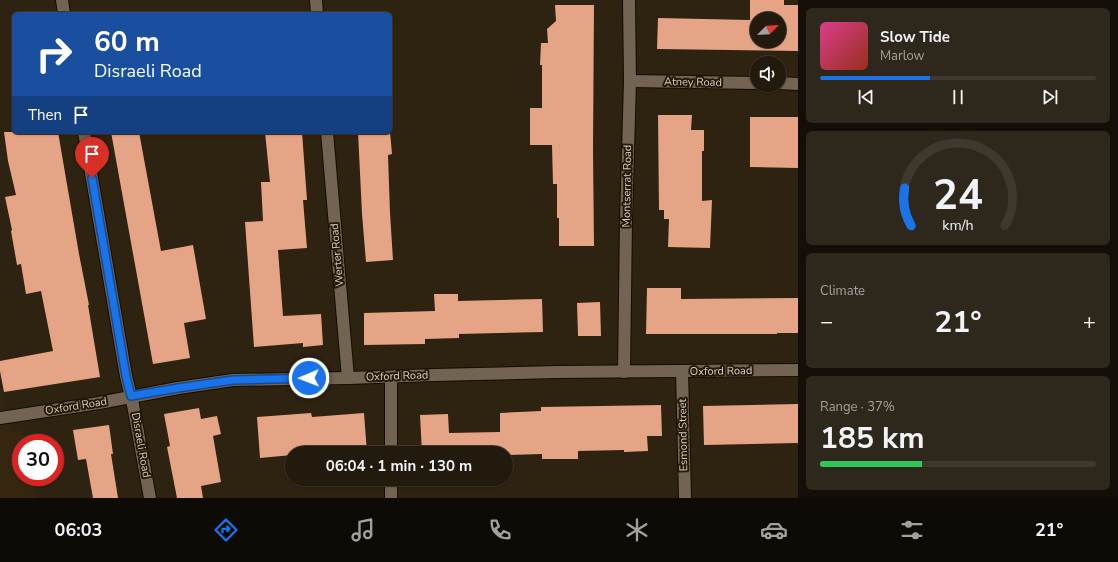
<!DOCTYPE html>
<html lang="en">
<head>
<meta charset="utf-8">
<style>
  :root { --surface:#221a0d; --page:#2e271b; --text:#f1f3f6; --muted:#a2a19d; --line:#3f382e; --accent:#1a73e8 }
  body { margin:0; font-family:"Nunito Sans",sans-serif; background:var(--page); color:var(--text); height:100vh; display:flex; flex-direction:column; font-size:15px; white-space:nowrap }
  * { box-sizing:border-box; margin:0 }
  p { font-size:13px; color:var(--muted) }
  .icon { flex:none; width:22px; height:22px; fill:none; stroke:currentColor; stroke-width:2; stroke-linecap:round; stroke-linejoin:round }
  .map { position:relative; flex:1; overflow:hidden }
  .drawer { display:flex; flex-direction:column; gap:8px; padding:8px; background:#130e07; width:320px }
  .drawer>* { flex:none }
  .guide { position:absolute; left:12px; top:12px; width:380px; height:122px; border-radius:6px; box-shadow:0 1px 3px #0004,0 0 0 1px var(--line); background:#1a4fa0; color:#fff; overflow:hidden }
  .needle { width:26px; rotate:66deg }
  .controls { position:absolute; left:750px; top:12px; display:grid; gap:8px }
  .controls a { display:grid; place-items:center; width:36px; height:36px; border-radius:50%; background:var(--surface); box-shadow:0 1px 3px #0004,0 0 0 1px var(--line); font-size:20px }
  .speed { position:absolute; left:12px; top:434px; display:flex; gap:8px; font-size:20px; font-weight:700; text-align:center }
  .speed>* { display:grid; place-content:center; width:52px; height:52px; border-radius:50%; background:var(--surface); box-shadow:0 1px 3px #0004,0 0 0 1px var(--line); line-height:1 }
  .speed .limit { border:6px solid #d22; background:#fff; color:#111 }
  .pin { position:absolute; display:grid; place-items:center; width:34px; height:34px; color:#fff; margin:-41px -17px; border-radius:50% 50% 50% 0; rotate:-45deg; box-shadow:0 0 4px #0007 }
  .pin .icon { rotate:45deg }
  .me { position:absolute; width:44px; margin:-22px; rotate:269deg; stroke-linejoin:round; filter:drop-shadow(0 0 3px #0008) }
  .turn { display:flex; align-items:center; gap:14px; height:84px; padding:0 16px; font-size:18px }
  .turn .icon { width:52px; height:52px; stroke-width:2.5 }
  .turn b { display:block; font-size:28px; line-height:34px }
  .then { display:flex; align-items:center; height:38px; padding:0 16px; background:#0003; gap:8px; font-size:15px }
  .big { font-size:30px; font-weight:700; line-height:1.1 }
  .drawer .widget { flex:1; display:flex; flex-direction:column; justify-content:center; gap:6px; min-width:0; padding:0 14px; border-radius:6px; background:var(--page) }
  .drawer .dial { align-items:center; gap:0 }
  .dial svg { height:104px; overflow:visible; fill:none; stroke:var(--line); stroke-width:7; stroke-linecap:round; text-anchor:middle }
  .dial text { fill:var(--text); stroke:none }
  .song { display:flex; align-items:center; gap:12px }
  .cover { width:48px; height:48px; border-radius:6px; background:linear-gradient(135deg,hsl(330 70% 55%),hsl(10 70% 35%)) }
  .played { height:4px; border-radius:2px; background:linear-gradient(90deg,var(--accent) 40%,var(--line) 40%) }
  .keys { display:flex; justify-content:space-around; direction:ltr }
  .heat { display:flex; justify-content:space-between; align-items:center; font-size:22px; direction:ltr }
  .charge { height:6px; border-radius:3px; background:linear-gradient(90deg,#34c759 37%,var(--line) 0) }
  .trip { position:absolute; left:285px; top:446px; width:228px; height:40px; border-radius:20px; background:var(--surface); box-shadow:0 1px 3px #0004,0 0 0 1px var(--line); font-weight:700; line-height:40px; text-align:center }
  .dock { display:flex; height:64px; justify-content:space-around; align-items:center; background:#0e0a05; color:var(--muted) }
  .dock .icon { width:28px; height:28px }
  .dock .on { color:var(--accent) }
  .dock b { font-size:18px; color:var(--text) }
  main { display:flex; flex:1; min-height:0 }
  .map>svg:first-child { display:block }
  .built { fill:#36260f }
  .building { fill:#e5a486; fill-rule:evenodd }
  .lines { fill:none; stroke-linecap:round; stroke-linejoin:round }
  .minor-casing { stroke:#160b00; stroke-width:14 }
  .minor { stroke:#736452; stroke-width:12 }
  .route-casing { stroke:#114b97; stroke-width:10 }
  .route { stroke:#1a73e8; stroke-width:7 }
  .labels { text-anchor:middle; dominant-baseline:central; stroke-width:4; stroke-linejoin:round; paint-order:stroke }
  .street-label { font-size:11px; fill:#d8d0c5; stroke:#241908 }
</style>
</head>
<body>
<main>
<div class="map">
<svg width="798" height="498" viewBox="0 0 798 498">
  <rect width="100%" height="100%" fill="#2e2211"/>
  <polygon class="built" points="0,388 10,432 22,430 24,443 21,443 21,477 31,477 36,498 0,498"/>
  <g class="building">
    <path d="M750,0H784V5H798V51L657,49L658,18L750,20ZM757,19H779V41H757Z"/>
    <polygon points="555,5 594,5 593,150 594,246 559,246 559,218 557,218 557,184 553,184 552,145 530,145 530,108 542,108 542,65 540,65 541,43 548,43 547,29 556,21"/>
    <polygon points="658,115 692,115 691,130 704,130 704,151 702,151 702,201 712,200 710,248 668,247 669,219 664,219 664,210 659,210"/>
    <polygon points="750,117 798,117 798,168 750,167"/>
    <polygon points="4,132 58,132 79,254 89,305 88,305 100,377 4,392 0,371 0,361 53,351 41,291 26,294 21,264 17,265 11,231 12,230 5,197 16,195 8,161"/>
    <polygon points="111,132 139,132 161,251 193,245 206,319 184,323 190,358 153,364"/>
    <polygon points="265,132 302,132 307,200 303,200 307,248 278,250 283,316 321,314 323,345 303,347 303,343 254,347 245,222 263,221 261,182 270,182"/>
    <polygon points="358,132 390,132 392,154 388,155 390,213 393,260 366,262 362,214"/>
    <polygon points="647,288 681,288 681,299 798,298 798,333 777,333 777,334 646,334"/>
    <polygon points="434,294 458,294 458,301 542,299 543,332 459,334 459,338 425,339 425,344 364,345 364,313 435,311"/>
    <polygon points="600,302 601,336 578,336 577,303"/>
    <polygon points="798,404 798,443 704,445 703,406"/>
    <polygon points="661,405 662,436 647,436 648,451 624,452 624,450 578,451 578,459 542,459 542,454 506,455 506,453 422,453 420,415 448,414 449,433 500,432 500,413 541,411 541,407"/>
    <polygon points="199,408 201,419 217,416 221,434 213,436 221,482 201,486 203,498 177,498 167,447 170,446 164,414"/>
    <polygon points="311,413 312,417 364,413 367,453 292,453 292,455 260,458 257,417"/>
    <polygon points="109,425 113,454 111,454 118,498 93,498 86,459 78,460 73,430"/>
    <rect x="459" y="479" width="32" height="5"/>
  </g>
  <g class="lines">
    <g class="minor-casing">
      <g id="minor">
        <polyline points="62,0 64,14"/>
        <polyline points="316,0 317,14"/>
        <polyline points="630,81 757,83"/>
        <polyline points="779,83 798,84"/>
        <polyline points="84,132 126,376 133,405 150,498"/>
        <polyline points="327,132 348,378"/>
        <polyline points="682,371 685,498"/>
        <polyline points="624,372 626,221 630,81 629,0"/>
        <polyline points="0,418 99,403 178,388 233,380 348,378 435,375 557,372 798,370"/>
        <polyline points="391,453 391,377"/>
        <polyline points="391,479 391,498"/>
      </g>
    </g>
    <use href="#minor" class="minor"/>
  </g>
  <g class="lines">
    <g class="route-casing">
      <polyline id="route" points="92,178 126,376 131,396 178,388 233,380 309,378"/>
    </g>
    <use href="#route" class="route"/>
  </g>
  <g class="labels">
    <g class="street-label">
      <text transform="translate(693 82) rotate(1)">Atney Road</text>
      <text transform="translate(627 186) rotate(-89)">Montserrat Road</text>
      <text transform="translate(337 255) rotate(-95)">Werter Road</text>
      <text transform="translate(721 371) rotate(-1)">Oxford Road</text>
      <text transform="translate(397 376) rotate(-2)">Oxford Road</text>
      <text transform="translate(76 406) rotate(-9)">Oxford Road</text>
      <text transform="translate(683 435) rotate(-91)">Esmond Street</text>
      <text transform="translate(141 445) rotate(80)">Disraeli Road</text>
    </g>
  </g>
</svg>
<div class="controls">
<a><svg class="needle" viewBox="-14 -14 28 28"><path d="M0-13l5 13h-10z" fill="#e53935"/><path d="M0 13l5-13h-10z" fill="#a2a19d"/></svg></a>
<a><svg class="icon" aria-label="sound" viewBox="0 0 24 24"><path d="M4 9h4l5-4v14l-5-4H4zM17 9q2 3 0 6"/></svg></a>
</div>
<div class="speed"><div class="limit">30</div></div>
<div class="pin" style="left:92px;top:178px;background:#d93025"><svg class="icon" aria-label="arrive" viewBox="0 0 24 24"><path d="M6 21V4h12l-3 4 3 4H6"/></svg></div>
<svg class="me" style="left:309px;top:378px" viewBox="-20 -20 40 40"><circle r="17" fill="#1a73e8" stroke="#fff" stroke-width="3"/><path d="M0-11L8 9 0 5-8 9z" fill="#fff"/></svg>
<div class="trip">06:04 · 1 min · 130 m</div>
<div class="guide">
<div class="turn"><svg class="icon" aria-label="right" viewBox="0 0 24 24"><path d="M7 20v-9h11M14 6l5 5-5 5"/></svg><div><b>60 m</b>Disraeli Road</div></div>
<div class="then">Then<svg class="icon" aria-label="arrive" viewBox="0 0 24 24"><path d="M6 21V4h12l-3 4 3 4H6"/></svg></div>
</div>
</div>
<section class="drawer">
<div class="widget">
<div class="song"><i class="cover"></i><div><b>Slow Tide</b><p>Marlow</p></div></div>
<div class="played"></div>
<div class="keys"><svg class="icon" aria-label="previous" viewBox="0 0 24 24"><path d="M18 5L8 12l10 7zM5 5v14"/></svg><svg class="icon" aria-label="pause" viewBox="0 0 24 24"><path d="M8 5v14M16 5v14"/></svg><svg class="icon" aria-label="next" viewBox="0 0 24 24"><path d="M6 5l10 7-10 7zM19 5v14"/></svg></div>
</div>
<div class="widget dial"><svg viewBox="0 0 100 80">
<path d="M14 69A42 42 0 1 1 86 69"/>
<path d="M14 69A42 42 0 0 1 9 40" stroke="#1a73e8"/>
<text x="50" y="56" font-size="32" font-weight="700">24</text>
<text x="50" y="72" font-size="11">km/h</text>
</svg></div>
<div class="widget"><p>Climate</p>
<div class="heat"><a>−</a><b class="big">21°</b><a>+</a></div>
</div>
<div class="widget"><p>Range · 37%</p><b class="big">185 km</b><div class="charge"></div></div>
</section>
</main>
<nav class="dock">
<b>06:03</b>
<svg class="icon on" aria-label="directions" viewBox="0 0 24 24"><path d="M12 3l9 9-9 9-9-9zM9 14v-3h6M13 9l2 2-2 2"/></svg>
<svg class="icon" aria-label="music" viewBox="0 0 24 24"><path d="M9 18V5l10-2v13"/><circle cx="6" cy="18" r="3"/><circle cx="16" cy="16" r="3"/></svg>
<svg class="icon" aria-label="phone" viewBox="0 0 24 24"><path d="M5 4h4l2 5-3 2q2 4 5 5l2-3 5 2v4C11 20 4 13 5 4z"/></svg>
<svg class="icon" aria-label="climate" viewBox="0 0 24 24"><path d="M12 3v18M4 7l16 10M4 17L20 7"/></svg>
<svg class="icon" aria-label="car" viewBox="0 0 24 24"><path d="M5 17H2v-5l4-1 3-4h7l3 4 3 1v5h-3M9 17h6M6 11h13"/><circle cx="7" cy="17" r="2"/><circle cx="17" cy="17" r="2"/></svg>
<svg class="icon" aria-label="filters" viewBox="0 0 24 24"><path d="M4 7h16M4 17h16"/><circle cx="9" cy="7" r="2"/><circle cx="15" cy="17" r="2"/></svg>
<b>21°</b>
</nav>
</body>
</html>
